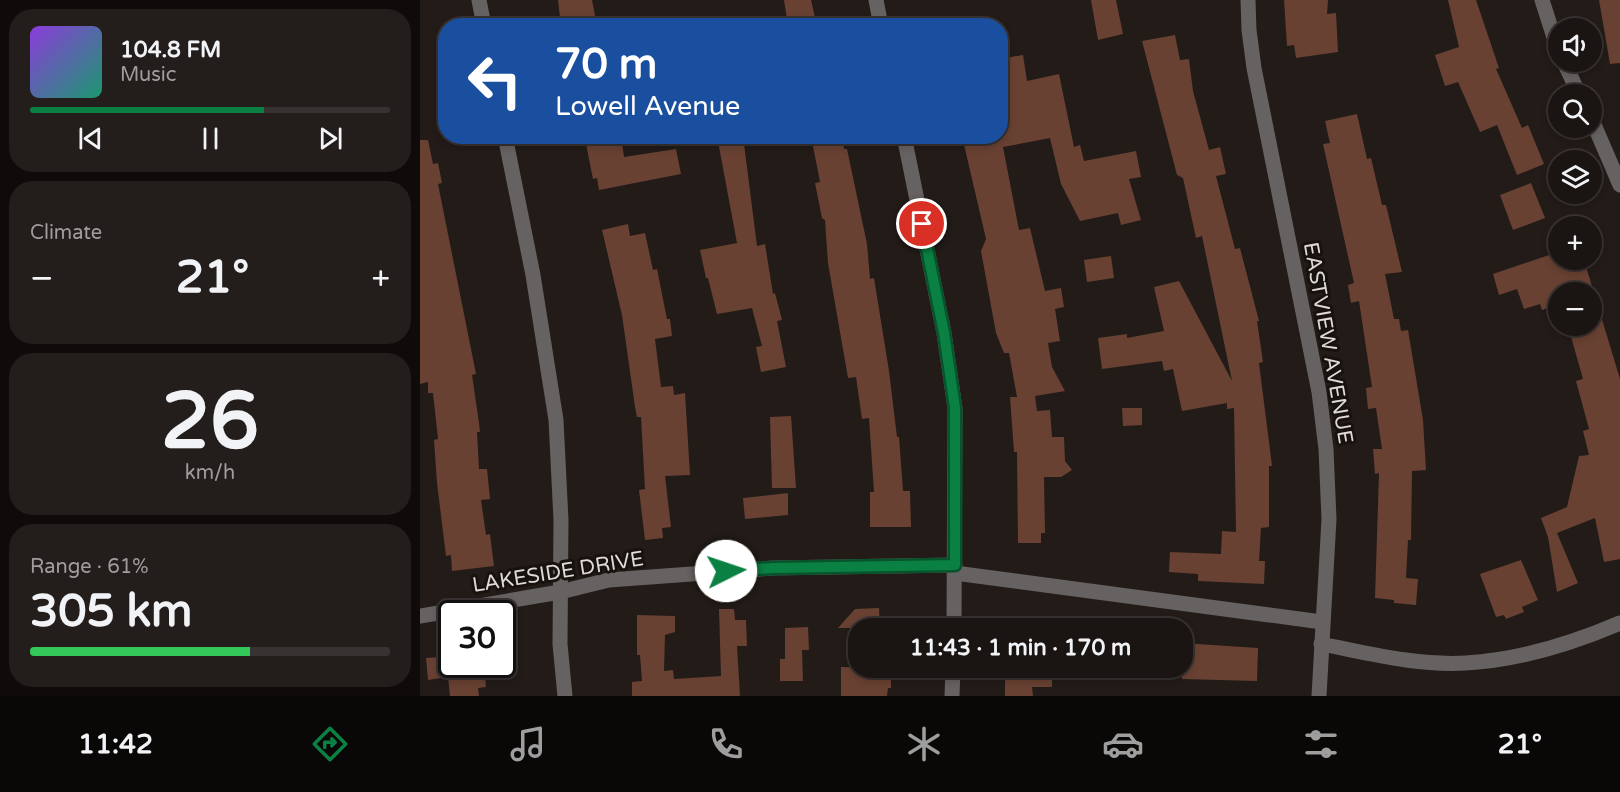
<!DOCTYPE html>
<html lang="en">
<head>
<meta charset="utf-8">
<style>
  :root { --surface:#1a1412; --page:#231d1b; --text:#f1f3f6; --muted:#9f9e9f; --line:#383332; --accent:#0b8043 }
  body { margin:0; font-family:"Varela Round",sans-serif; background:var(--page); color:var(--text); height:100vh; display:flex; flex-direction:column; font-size:22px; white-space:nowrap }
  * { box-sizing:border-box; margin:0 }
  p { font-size:20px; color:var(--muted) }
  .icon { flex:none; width:33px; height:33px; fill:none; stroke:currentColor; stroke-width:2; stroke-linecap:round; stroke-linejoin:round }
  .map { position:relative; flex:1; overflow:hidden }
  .side { display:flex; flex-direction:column; gap:9px; padding:9px; background:#0e0b0a; width:420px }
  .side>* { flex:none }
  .guide { position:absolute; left:18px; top:18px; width:570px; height:126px; border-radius:24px; box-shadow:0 3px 9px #0003,0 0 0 2px var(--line); background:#1a4fa0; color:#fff; overflow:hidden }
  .controls { position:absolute; left:1128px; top:18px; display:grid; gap:12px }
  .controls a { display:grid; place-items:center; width:54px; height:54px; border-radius:50%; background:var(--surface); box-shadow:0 3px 9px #0003,0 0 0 2px var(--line); font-size:30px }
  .speed { position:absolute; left:18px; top:600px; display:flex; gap:12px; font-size:30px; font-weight:700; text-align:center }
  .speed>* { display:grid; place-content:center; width:78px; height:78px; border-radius:50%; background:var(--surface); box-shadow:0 3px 9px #0003,0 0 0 2px var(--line); line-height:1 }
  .speed .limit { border:3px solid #111; border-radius:9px; background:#fff; color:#111 }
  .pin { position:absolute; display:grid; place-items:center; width:51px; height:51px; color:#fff; margin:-26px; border:3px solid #fff; border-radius:50%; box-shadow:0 2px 6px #0007 }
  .me { position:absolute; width:66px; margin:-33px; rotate:86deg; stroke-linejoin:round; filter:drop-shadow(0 0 4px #0008) }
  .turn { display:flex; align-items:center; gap:21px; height:126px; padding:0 18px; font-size:27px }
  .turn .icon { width:78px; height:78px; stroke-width:2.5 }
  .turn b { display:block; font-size:42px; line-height:51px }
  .big { font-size:45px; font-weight:700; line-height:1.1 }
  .side .card { flex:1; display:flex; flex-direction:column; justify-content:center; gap:9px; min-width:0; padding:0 21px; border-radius:24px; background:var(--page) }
  .side .dial { align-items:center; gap:0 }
  .dial b { font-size:78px; line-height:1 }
  .song { display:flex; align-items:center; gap:18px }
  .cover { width:72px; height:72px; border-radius:9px; background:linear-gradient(135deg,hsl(270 70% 55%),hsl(160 70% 35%)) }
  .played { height:6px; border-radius:3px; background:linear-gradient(90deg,var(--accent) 65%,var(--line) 65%) }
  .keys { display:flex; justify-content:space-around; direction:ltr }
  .heat { display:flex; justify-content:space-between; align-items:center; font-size:33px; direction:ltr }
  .charge { height:9px; border-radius:4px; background:linear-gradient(90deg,#34c759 61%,var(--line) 0) }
  .trip { position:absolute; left:428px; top:618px; width:345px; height:60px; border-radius:24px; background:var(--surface); box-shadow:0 3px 9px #0003,0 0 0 2px var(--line); font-weight:700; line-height:60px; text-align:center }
  .dock { display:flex; height:96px; justify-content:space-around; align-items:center; background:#0a0807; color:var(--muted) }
  .dock .icon { width:42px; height:42px }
  .dock .current { color:var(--accent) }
  .dock b { font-size:27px; color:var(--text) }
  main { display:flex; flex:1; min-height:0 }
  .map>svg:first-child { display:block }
  .building { fill:#684132 }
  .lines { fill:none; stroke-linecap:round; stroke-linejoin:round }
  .minor { stroke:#666261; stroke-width:15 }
  .route-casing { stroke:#07532c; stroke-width:15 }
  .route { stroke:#0b8043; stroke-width:10 }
  .labels { text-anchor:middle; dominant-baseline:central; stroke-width:6; stroke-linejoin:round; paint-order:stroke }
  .street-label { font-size:21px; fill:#dfdad8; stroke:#18120f }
</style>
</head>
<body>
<main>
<section class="side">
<div class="card">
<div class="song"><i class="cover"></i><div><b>104.8 FM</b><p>Music</p></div></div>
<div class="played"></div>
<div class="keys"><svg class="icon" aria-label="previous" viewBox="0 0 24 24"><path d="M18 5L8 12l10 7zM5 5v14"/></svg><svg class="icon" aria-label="pause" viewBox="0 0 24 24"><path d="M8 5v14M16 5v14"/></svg><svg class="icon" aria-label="next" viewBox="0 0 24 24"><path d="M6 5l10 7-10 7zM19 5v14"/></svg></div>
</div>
<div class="card"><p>Climate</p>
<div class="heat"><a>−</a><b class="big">21°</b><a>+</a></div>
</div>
<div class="card dial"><b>26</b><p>km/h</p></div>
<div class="card"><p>Range · 61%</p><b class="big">305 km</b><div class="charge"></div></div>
</section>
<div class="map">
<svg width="1200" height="696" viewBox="0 0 1200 696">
  <rect width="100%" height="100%" fill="#221b18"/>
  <g class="building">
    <polygon points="138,0 172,0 177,26 141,26"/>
    <polygon points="364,0 391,0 397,26 368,26"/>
    <polygon points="671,0 696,0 703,34 678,40"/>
    <polygon points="864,0 908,0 907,14 916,13 918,52 876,58 874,45 867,46"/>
    <polygon points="1028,0 1056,0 1079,68 1076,69 1102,128 1108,125 1124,164 1097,175 1077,125 1060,132 1038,82 1025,86 1015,55 1039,47"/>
    <polygon points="1179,0 1200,0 1200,63 1190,64"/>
    <polygon points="755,35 760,60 769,59 773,91 789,150 800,147 806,174 796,176 815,249 820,248 839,321 837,321 843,362 839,363 852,466 849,466 849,527 841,528 839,561 845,561 844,584 778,581 778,574 749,572 750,552 801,554 802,531 816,532 814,408 807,409 807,403 762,411 753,369 744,371 742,361 682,369 678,338 707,334 707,338 744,331 734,287 759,281 812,381 782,236 776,238 763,178 757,175 722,41"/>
    <polygon points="603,55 607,81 639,74 654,147 660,145 664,161 716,151 721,177 709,179 721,220 701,225 698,213 660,221 641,184 630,138 583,147 599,230 610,228 625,291 641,288 644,307 635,309 640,341 628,343 632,367 645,391 615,396 617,411 630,410 632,437 644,437 645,461 652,470 641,477 624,477 625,533 621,533 621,543 598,543 597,452 594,452 590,397 597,397 589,353 584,353 576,333 561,251 566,239 542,136 580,137 580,59"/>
    <polygon points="937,114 947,159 951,158 962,205 966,205 982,272 965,274 974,319 979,319 981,331 988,330 1003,420 1006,470 992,471 991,540 988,540 986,578 998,579 996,605 974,603 974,600 955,598 959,473 955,474 953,449 962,449 956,408 948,409 946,388 952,387 939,301 931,303 928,285 934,283 903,144 910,143 905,121"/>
    <polygon points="178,136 201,136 204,157 256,149 261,174 179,190 177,178 173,179 165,139"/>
    <polygon points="297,136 323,136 337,246 345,244 353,294 355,293 362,320 357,321 366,367 341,372 336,347 342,346 332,308 297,314 288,278 286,278 280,250 317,243"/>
    <polygon points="391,136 422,136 424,149 427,149 447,244 450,279 454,278 469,371 477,437 479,437 483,491 490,491 491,527 450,527 450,492 454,492 449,418 442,419 436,377 428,378 408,263 405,220 402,218 395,183 400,182"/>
    <polygon points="0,140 8,140 13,164 18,163 22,183 18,184 56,374 52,375 59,423 60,432 57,432 59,469 67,469 70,499 61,500 66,535 70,534 74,566 32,571 31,555 26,556 17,483 14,440 18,439 13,393 8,393 8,382 0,384"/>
    <polygon points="1111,183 1125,218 1093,230 1080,195"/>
    <polygon points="208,224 210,236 225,233 233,270 237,269 247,319 250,319 252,336 235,339 241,387 253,386 254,395 265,393 270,475 245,476 251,527 242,528 243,538 225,540 219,490 225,489 221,417 217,417 215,407 202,315 182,230"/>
    <polygon points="1138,252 1138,260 1164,260 1200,379 1200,559 1184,562 1175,518 1137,533 1158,583 1137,592 1128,537 1121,518 1147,507 1159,456 1169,455 1163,431 1169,429 1156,381 1163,379 1148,326 1172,326 1172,292 1138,292 1138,304 1122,310 1120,304 1104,309 1097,289 1079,295 1073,274"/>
    <polygon points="691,256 694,278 667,282 664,260"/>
    <polygon points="702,408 722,408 722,425 703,426"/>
    <polygon points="371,416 376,488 352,488 350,417"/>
    <polygon points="368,493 368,515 325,519 323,498"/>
    <polygon points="1101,560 1118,600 1102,607 1104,612 1086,619 1084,615 1076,617 1060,574"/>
    <polygon points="459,608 460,628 418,628 435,609"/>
    <polygon points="299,609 314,609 315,620 326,620 327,646 317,646 320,696 212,696 212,682 222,681 220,655 217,655 217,615 255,616 255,632 245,635 244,671 253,670 254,679 301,676"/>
    <polygon points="388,627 389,650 382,650 383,681 360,681 360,659 365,659 365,628"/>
    <polygon points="762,643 838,648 837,681 762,679"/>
    <polygon points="32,656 32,664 64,664 66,687 58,688 59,696 30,696 28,677 8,680 6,658"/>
    <polygon points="421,667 471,668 471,688 468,688 467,696 421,696"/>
    <polygon points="585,669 632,669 632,687 612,687 613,696 585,696"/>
  </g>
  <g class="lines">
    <g class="minor">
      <polyline points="59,0 64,26"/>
      <polyline points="456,0 461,26"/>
      <polyline points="828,0 829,30 834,68 899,392 906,449 909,519 899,696"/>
      <polyline points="1122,0 1138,50"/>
      <polyline points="1144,62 1159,94"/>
      <polyline points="1172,120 1200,185"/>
      <polyline points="85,136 113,275 136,420 141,520 140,644 145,696"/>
      <polyline points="484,136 524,333 535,408 534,628"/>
      <polyline points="535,573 902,622"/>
      <polyline points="0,616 140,592 189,580 353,568 535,565"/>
      <path d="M901,644C948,653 997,666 1046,663C1098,660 1151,644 1200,623"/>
      <polyline points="532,696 533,668"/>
    </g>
  </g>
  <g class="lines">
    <g class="route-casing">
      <polyline id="route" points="306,571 353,568 535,565 535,408 524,333 502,224"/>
    </g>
    <use href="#route" class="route"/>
  </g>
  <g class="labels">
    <g class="street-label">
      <text transform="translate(908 343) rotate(80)">EASTVIEW AVENUE</text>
      <text transform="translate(138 572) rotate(-9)">LAKESIDE DRIVE</text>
    </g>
  </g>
</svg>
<div class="controls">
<a><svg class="icon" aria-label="sound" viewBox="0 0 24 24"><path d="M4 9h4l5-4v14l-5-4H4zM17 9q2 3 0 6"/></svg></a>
<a><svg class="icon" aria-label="search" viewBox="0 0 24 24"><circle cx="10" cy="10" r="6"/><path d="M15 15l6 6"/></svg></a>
<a><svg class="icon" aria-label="layers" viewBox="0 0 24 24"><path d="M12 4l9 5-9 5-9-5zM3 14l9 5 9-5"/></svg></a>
<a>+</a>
<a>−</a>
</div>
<div class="speed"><div class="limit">30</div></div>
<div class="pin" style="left:502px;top:224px;background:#d93025"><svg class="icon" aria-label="arrive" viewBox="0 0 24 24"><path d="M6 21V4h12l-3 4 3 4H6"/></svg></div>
<svg class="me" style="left:306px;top:571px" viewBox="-20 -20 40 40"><circle r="19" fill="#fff"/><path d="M0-13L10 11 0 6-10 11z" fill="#0b8043"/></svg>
<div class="trip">11:43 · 1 min · 170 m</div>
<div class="guide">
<div class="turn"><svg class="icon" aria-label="left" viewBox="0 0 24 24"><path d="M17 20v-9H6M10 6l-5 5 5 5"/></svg><div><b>70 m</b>Lowell Avenue</div></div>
</div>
</div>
</main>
<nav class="dock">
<b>11:42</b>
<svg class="icon current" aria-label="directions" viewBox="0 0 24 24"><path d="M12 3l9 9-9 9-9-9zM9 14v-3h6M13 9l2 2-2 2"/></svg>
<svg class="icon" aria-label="music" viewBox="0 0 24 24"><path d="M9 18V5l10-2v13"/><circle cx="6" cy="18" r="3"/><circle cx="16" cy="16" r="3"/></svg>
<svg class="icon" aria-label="phone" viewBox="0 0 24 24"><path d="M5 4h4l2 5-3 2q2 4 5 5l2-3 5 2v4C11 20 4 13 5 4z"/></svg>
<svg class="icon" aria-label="climate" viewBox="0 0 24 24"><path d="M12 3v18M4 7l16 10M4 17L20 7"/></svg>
<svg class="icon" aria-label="car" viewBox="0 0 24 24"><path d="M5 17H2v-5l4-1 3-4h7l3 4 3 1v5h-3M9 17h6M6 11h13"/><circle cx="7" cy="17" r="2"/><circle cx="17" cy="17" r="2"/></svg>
<svg class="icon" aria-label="filters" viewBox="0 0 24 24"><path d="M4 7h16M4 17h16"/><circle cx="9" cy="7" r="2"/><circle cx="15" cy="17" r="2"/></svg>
<b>21°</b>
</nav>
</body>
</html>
